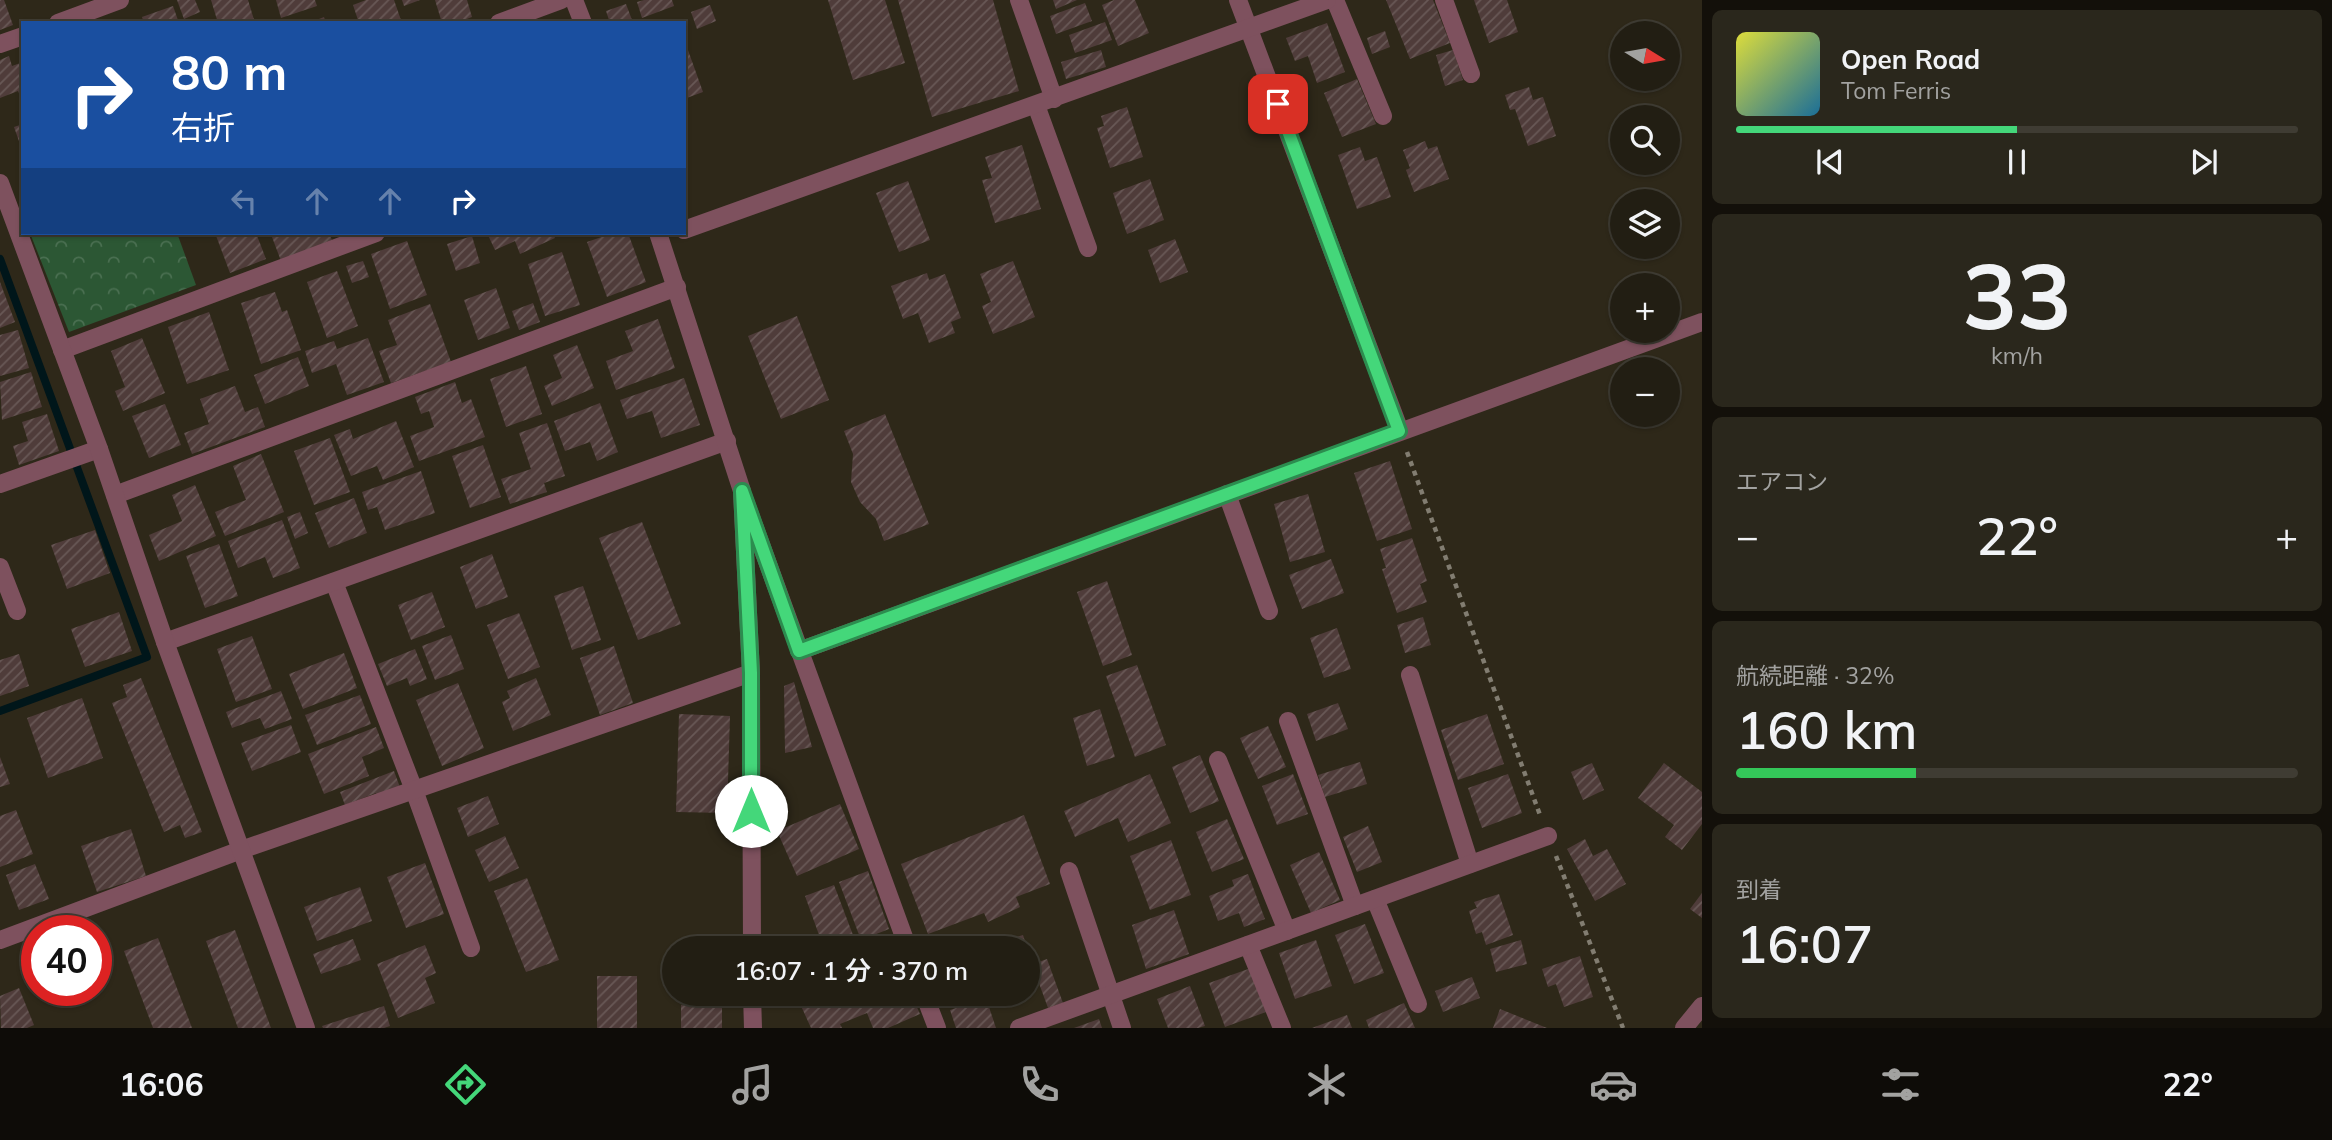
<!DOCTYPE html>
<html lang="ja">
<head>
<meta charset="utf-8">
<style>
  :root { --surface:#221e13; --page:#2a271c; --text:#f1f3f6; --muted:#a2a2a0; --line:#3f3c33; --accent:#44d77a }
  body { margin:0; font-family:Mulish,"Noto Sans JP",sans-serif; background:var(--page); color:var(--text); height:100vh; display:flex; flex-direction:column; font-size:26px; white-space:nowrap }
  * { box-sizing:border-box; margin:0 }
  p { font-size:23px; color:var(--muted) }
  .icon { flex:none; width:38px; height:38px; fill:none; stroke:currentColor; stroke-width:2; stroke-linecap:round; stroke-linejoin:round }
  .map { position:relative; flex:1; overflow:hidden }
  .panel { display:flex; flex-direction:column; gap:10px; padding:10px; background:#13100a; width:630px }
  .panel>* { flex:none }
  .top-card { position:absolute; left:21px; top:21px; width:665px; height:214px; border-radius:0px; box-shadow:0 2px 5px #0004,0 0 0 2px var(--line); background:#1a4fa0; color:#fff; overflow:hidden }
  .needle { width:46px; rotate:101deg }
  .tools { position:absolute; left:1610px; top:21px; display:grid; gap:14px }
  .tools a { display:grid; place-items:center; width:70px; height:70px; border-radius:50%; background:var(--surface); box-shadow:0 2px 5px #0004,0 0 0 2px var(--line); font-size:35px }
  .speed { position:absolute; left:21px; top:915px; display:flex; gap:14px; font-size:35px; font-weight:700; text-align:center }
  .speed>* { display:grid; place-content:center; width:91px; height:91px; border-radius:50%; background:var(--surface); box-shadow:0 2px 5px #0004,0 0 0 2px var(--line); line-height:1 }
  .speed .limit { border:10px solid #d22; background:#fff; color:#111 }
  .pin { position:absolute; display:grid; place-items:center; width:60px; height:60px; color:#fff; margin:-30px; border-radius:14px; box-shadow:0 4px 10px #0006 }
  .me { position:absolute; width:77px; margin:-38px; rotate:0deg; stroke-linejoin:round; filter:drop-shadow(0 0 5px #0008) }
  .turn { display:flex; align-items:center; gap:24px; height:147px; padding:0 35px; font-size:32px }
  .turn .icon { width:91px; height:91px; stroke-width:2.5 }
  .turn b { display:block; font-size:49px; line-height:60px }
  .lanes { display:flex; align-items:center; height:66px; padding:0 35px; background:#0003; justify-content:center; gap:35px; direction:ltr }
  .lanes .off { opacity:.35 }
  .big { font-size:52px; font-weight:600; line-height:1.1 }
  .panel .card { flex:1; display:flex; flex-direction:column; justify-content:center; gap:10px; min-width:0; padding:0 24px; border-radius:10px; background:var(--page) }
  .panel .dial { align-items:center; gap:0 }
  .dial b { font-size:91px; line-height:1 }
  .song { display:flex; align-items:center; gap:21px }
  .cover { width:84px; height:84px; border-radius:10px; background:linear-gradient(135deg,hsl(60 70% 55%),hsl(200 70% 35%)) }
  .played { height:7px; border-radius:4px; background:linear-gradient(90deg,var(--accent) 50%,var(--line) 50%) }
  .keys { display:flex; justify-content:space-around; direction:ltr }
  .heat { display:flex; justify-content:space-between; align-items:center; font-size:38px; direction:ltr }
  .charge { height:10px; border-radius:5px; background:linear-gradient(90deg,#34c759 32%,var(--line) 0) }
  .trip { position:absolute; left:662px; top:936px; width:378px; height:70px; border-radius:35px; background:var(--surface); box-shadow:0 2px 5px #0004,0 0 0 2px var(--line); font-weight:600; line-height:70px; text-align:center }
  .dock { display:flex; height:112px; justify-content:space-around; align-items:center; background:#0e0c08; color:var(--muted) }
  .dock .icon { width:49px; height:49px }
  .dock .on { color:var(--accent) }
  .dock b { font-size:32px; color:var(--text) }
  main { display:flex; flex:1; min-height:0 }
  .map>svg:first-child { display:block }
  .park { fill:url(#park-crowns) }
  .lines { fill:none; stroke-linecap:round; stroke-linejoin:round }
  .stream { stroke:#00161a; stroke-width:8 }
  .building { fill:url(#building-hatch) }
  .path { stroke:#827d71; stroke-width:4.5; stroke-dasharray:5 5; stroke-linecap:butt }
  .minor { stroke:#7e515e; stroke-width:18 }
  .tertiary { stroke:#7e515e; stroke-width:18 }
  .route-casing { stroke:#2c8c4f; stroke-width:18 }
  .route { stroke:#44d77a; stroke-width:12 }
</style>
</head>
<body>
<main>
<div class="map">
<svg width="1702" height="1028" viewBox="0 0 1702 1028">
  <defs>
    <pattern id="park-crowns" width="20" height="18" patternUnits="userSpaceOnUse" patternTransform="scale(1.75)"><rect width="20" height="18" fill="#2c5734"/><path d="M2 6a3 3 0 1 1 6 0M12 15a3 3 0 1 1 6 0" fill="none" stroke="#4a6f51"/></pattern>
    <pattern id="building-hatch" width="6" height="6" patternUnits="userSpaceOnUse" patternTransform="scale(1.75)"><rect width="6" height="6" fill="#4f3c3a"/><path d="M-1 1l2-2M0 6l6-6M5 7l2-2" fill="none" stroke="#685856"/></pattern>
  </defs>
  <rect width="100%" height="100%" fill="#2e2819"/>
  <polygon class="park" points="30,233 177,233 196,285 69,332"/>
  <g class="lines">
    <polyline class="stream" points="0,259 147,657 0,711"/>
  </g>
  <g class="building">
    <polygon points="0,0 4,0 13,25 0,30"/>
    <polygon points="177,0 195,0 200,12 184,19"/>
    <polygon points="211,0 248,0 255,23 218,23"/>
    <polygon points="276,0 315,0 317,6 281,18"/>
    <polygon points="366,0 394,0 402,23 359,23 353,5"/>
    <polygon points="402,0 420,0 404,6"/>
    <polygon points="435,0 467,0 472,17 456,23 442,23"/>
    <polygon points="644,0 672,0 674,6 642,18 637,2"/>
    <polygon points="828,0 885,0 905,63 853,80"/>
    <polygon points="898,0 993,0 1019,91 932,117"/>
    <polygon points="1053,0 1077,0 1056,9"/>
    <polygon points="1114,0 1135,0 1149,33 1118,46 1102,5"/>
    <polygon points="1386,0 1433,0 1450,43 1410,59"/>
    <polygon points="1474,0 1507,0 1518,32 1489,43"/>
    <polygon points="1085,3 1092,21 1056,34 1050,16"/>
    <polygon points="626,4 632,20 610,23 606,11"/>
    <polygon points="710,5 716,21 697,29 691,12"/>
    <polygon points="173,6 179,23 144,23 142,17"/>
    <polygon points="324,17 326,23 309,23"/>
    <polygon points="1105,22 1112,40 1075,53 1069,35"/>
    <polygon points="1327,23 1345,72 1317,83 1308,56 1295,61 1286,38"/>
    <polygon points="1385,31 1390,47 1372,54 1367,38"/>
    <polygon points="684,39 703,92 684,99"/>
    <polygon points="1101,50 1106,67 1066,79 1061,62"/>
    <polygon points="1453,50 1463,80 1445,86 1436,55"/>
    <polygon points="9,56 12,66 23,62 23,103 18,91 0,98 0,60"/>
    <polygon points="1357,79 1376,124 1342,137 1324,93"/>
    <polygon points="1529,87 1533,100 1543,97 1556,136 1528,146 1515,109 1510,110 1505,95"/>
    <polygon points="1127,107 1143,157 1110,168 1097,128 1104,126 1101,116"/>
    <polygon points="23,124 23,150 22,150 14,127"/>
    <polygon points="1425,141 1428,149 1437,146 1449,179 1414,192 1406,170 1410,168 1403,150"/>
    <polygon points="1022,145 1041,209 995,223 982,180 992,178 985,157"/>
    <polygon points="1360,147 1365,161 1377,157 1391,197 1357,209 1338,155"/>
    <polygon points="1150,179 1164,220 1127,234 1113,193"/>
    <polygon points="908,181 930,240 899,252 876,193"/>
    <polygon points="215,233 256,233 266,259 230,273"/>
    <polygon points="282,233 329,233 332,240 281,261 272,237"/>
    <polygon points="487,233 553,233 555,238 520,254 515,241 495,250"/>
    <polygon points="613,233 628,233 646,282 607,297 587,242"/>
    <polygon points="472,236 480,263 456,271 447,244"/>
    <polygon points="1175,239 1188,272 1160,283 1148,250"/>
    <polygon points="407,241 427,295 390,309 371,254"/>
    <polygon points="562,252 580,305 545,316 528,264"/>
    <polygon points="363,261 369,277 352,283 346,266"/>
    <polygon points="1013,261 1035,317 993,334 982,306 991,302 980,274"/>
    <polygon points="337,271 358,326 327,338 307,282"/>
    <polygon points="927,273 929,280 945,274 961,318 951,322 955,333 929,343 918,313 903,319 891,286"/>
    <polygon points="0,282 15,322 0,328"/>
    <polygon points="496,288 510,328 478,340 464,300"/>
    <polygon points="275,292 282,312 287,310 301,350 261,364 241,303"/>
    <polygon points="533,303 540,322 519,330 512,311"/>
    <polygon points="430,304 451,362 391,383 379,351 397,345 388,320"/>
    <polygon points="209,312 229,370 187,384 168,327"/>
    <polygon points="797,316 829,400 781,419 748,336"/>
    <polygon points="658,319 675,368 616,390 606,361 633,351 625,331"/>
    <polygon points="18,330 29,368 0,376 0,335"/>
    <polygon points="142,338 165,393 123,411 115,391 125,387 111,351"/>
    <polygon points="368,338 384,382 347,395 336,364 312,373 305,351 334,341 337,349"/>
    <polygon points="577,345 594,388 552,406 544,386 562,378 553,355"/>
    <polygon points="298,357 309,386 265,404 254,375"/>
    <polygon points="526,366 542,414 506,427 490,379"/>
    <polygon points="31,372 42,407 2,420 0,382"/>
    <polygon points="684,378 700,425 661,438 652,411 627,419 620,400"/>
    <polygon points="455,382 462,403 471,399 485,437 419,461 410,436 434,427 429,411 421,414 415,397"/>
    <polygon points="235,386 245,412 258,407 265,427 192,454 184,433 209,424 200,399"/>
    <polygon points="600,403 618,452 597,461 590,442 565,451 554,421"/>
    <polygon points="165,404 181,445 149,458 132,416"/>
    <polygon points="47,414 59,451 19,465 13,446 28,441 22,422"/>
    <polygon points="885,414 929,524 884,541 876,519 860,502 851,482 853,454 844,431"/>
    <polygon points="396,421 414,467 383,480 377,466 351,476 334,435 350,429 353,439"/>
    <polygon points="547,423 565,476 544,483 547,492 510,504 501,479 531,469 519,433"/>
    <polygon points="330,438 350,492 314,505 294,451"/>
    <polygon points="483,445 501,497 470,508 452,456"/>
    <polygon points="261,454 284,512 225,536 215,512 246,500 233,466"/>
    <polygon points="1390,461 1412,529 1377,541 1354,473"/>
    <polygon points="421,471 435,513 385,530 377,507 368,510 362,492"/>
    <polygon points="195,485 216,536 159,561 149,535 182,521 172,495"/>
    <polygon points="1308,494 1325,552 1290,562 1274,504"/>
    <polygon points="354,498 367,533 329,548 315,513"/>
    <polygon points="300,512 308,533 295,539 287,517"/>
    <polygon points="282,520 300,568 273,578 265,557 238,568 228,541"/>
    <polygon points="642,522 681,624 638,640 599,538"/>
    <polygon points="95,530 110,573 67,589 51,545"/>
    <polygon points="1412,538 1427,581 1420,584 1427,602 1397,613 1382,569 1386,568 1380,549"/>
    <polygon points="219,544 238,596 205,608 186,556"/>
    <polygon points="492,554 508,597 476,609 460,567"/>
    <polygon points="1331,559 1344,593 1302,609 1289,575"/>
    <polygon points="1107,581 1132,655 1103,666 1077,592"/>
    <polygon points="583,586 601,640 572,650 554,596"/>
    <polygon points="432,592 445,627 411,640 398,605"/>
    <polygon points="119,612 132,651 85,667 71,629"/>
    <polygon points="519,613 540,667 508,679 487,625"/>
    <polygon points="1423,617 1431,645 1405,653 1397,625"/>
    <polygon points="1337,628 1351,669 1324,678 1310,638"/>
    <polygon points="451,635 464,669 435,680 422,646"/>
    <polygon points="252,636 272,689 236,702 217,649"/>
    <polygon points="614,646 633,703 600,715 580,658"/>
    <polygon points="415,649 427,679 410,686 407,678 387,686 378,664"/>
    <polygon points="344,653 357,688 303,709 289,674"/>
    <polygon points="19,654 29,686 0,696 0,660"/>
    <polygon points="1137,665 1166,745 1135,757 1106,676"/>
    <polygon points="141,678 202,832 185,838 180,825 164,832 112,703 127,697 123,685"/>
    <polygon points="536,678 551,715 513,731 502,702 510,698 507,691"/>
    <polygon points="794,682 812,747 785,753 784,686"/>
    <polygon points="458,683 484,748 442,766 416,700"/>
    <polygon points="281,691 292,719 265,729 260,718 232,728 226,712"/>
    <polygon points="360,695 371,724 317,745 305,715"/>
    <polygon points="82,698 103,758 48,778 27,718"/>
    <polygon points="1338,703 1348,729 1316,741 1307,714"/>
    <polygon points="1100,709 1115,757 1087,766 1073,718"/>
    <polygon points="679,714 730,716 727,813 676,812"/>
    <polygon points="1487,714 1504,764 1458,780 1441,730"/>
    <polygon points="291,725 301,752 252,771 241,743"/>
    <polygon points="1268,726 1286,767 1258,779 1240,738"/>
    <polygon points="376,727 384,748 362,757 369,776 324,794 308,754"/>
    <polygon points="1200,755 1219,801 1190,813 1172,767"/>
    <polygon points="0,757 10,784 0,787"/>
    <polygon points="1360,762 1367,784 1325,797 1318,775"/>
    <polygon points="1592,763 1604,790 1583,800 1571,772"/>
    <polygon points="1664,763 1702,792 1702,824 1682,850 1665,837 1674,825 1638,798"/>
    <polygon points="394,771 401,790 379,798 376,793 345,805 340,792"/>
    <polygon points="1150,774 1171,823 1128,842 1118,818 1075,837 1064,811"/>
    <polygon points="1293,774 1308,814 1277,825 1262,786"/>
    <polygon points="1508,774 1522,813 1482,828 1468,788"/>
    <polygon points="488,796 499,824 468,837 457,808"/>
    <polygon points="840,804 859,849 797,876 777,831"/>
    <polygon points="16,810 33,854 0,867 0,816"/>
    <polygon points="1024,815 1050,884 1016,897 1020,907 988,922 984,913 928,934 901,864"/>
    <polygon points="1227,819 1244,859 1212,872 1196,832"/>
    <polygon points="1368,826 1382,862 1357,872 1343,837"/>
    <polygon points="131,829 146,876 97,892 81,846"/>
    <polygon points="505,836 519,868 489,882 475,850"/>
    <polygon points="1585,839 1593,856 1607,849 1626,884 1595,901 1567,849"/>
    <polygon points="1171,840 1191,895 1150,910 1130,856"/>
    <polygon points="1319,852 1340,900 1311,913 1290,865"/>
    <polygon points="425,863 444,914 406,928 387,877"/>
    <polygon points="35,864 49,899 19,910 6,875"/>
    <polygon points="868,871 889,929 861,940 839,882"/>
    <polygon points="1248,874 1265,919 1244,927 1239,913 1218,921 1209,896 1234,886 1232,880"/>
    <polygon points="527,878 559,960 526,972 494,891"/>
    <polygon points="834,885 853,935 823,946 805,896"/>
    <polygon points="360,887 372,921 317,941 304,907"/>
    <polygon points="1702,893 1702,918 1690,909"/>
    <polygon points="1499,894 1513,935 1486,945 1482,932 1476,934 1469,911 1477,908 1474,902"/>
    <polygon points="1174,910 1189,954 1146,969 1132,925"/>
    <polygon points="1365,924 1384,973 1354,984 1335,935"/>
    <polygon points="235,930 271,1028 238,1028 206,941"/>
    <polygon points="1023,935 1027,948 984,948"/>
    <polygon points="158,938 192,1028 153,1028 124,951"/>
    <polygon points="353,939 361,960 321,974 313,954"/>
    <polygon points="1316,940 1332,986 1295,999 1279,953"/>
    <polygon points="1521,940 1527,964 1496,972 1490,949"/>
    <polygon points="425,945 436,973 425,978 435,1003 398,1018 377,964"/>
    <polygon points="1027,950 1033,964 1047,959 1063,1003 1048,1008 1036,975 1027,978"/>
    <polygon points="1580,956 1593,997 1564,1007 1556,984 1548,987 1542,969"/>
    <polygon points="1251,968 1266,1012 1225,1027 1209,983"/>
    <rect x="597" y="976" width="40" height="52"/>
    <polygon points="1472,977 1480,998 1443,1012 1435,991"/>
    <polygon points="1190,986 1205,1026 1198,1028 1168,1028 1157,999"/>
    <polygon points="19,988 34,1025 27,1028 1,1028 0,996"/>
    <polygon points="804,994 840,994 844,1003 865,994 911,994 920,1014 888,1028 873,1028 867,1013 840,1024 842,1028 811,1028 797,997"/>
    <polygon points="943,994 975,994 976,997 947,1007"/>
    <polygon points="986,998 996,1028 956,1028 950,1010"/>
    <polygon points="1404,1003 1415,1028 1369,1028 1366,1020"/>
    <polygon points="681,1005 722,1006 722,1028 681,1028"/>
    <polygon points="384,1006 390,1026 384,1028 323,1028 322,1026"/>
    <polygon points="1500,1009 1547,1028 1493,1028"/>
    <polygon points="1347,1015 1352,1028 1312,1028"/>
    <polygon points="1099,1019 1102,1028 1074,1028"/>
  </g>
  <g class="lines">
    <g class="path">
      <polyline points="1407,452 1540,815"/>
      <polyline points="1556,856 1623,1028"/>
    </g>
    <g class="minor">
      <polyline points="1019,0 1054,99"/>
      <polyline points="1238,0 1400,431"/>
      <polyline points="1335,0 1383,116"/>
      <polyline points="1444,0 1471,74"/>
      <polyline points="58,23 120,0"/>
      <polyline points="499,23 561,0"/>
      <polyline points="0,44 23,36"/>
      <polyline points="1036,105 1088,248"/>
      <polyline points="684,230 1327,0"/>
      <polyline points="62,350 376,233"/>
      <polyline points="0,484 99,449"/>
      <polyline points="1227,494 1269,611"/>
      <polyline points="115,495 677,287"/>
      <polyline points="744,498 908,948"/>
      <polyline points="0,567 17,611"/>
      <polyline points="334,582 414,790 471,948"/>
      <polyline points="165,642 727,441"/>
      <polyline points="799,651 1702,322"/>
      <polyline points="1410,675 1470,864"/>
      <polyline points="1288,721 1355,906"/>
      <polyline points="1218,760 1287,931"/>
      <polyline points="1069,871 1122,1028"/>
      <polyline points="1375,899 1418,1004"/>
      <polyline points="0,940 241,850 751,673"/>
      <polyline points="1248,945 1282,1028"/>
      <polyline points="924,994 937,1028"/>
      <polyline points="1019,1028 1548,836"/>
      <polyline points="1684,1028 1702,1006"/>
    </g>
    <g class="tertiary">
      <polyline points="574,0 583,23"/>
      <polyline points="0,183 99,449 165,642 306,1028"/>
      <polyline points="658,233 742,491 751,673 752,948"/>
      <polyline points="752,994 753,1028"/>
    </g>
  </g>
  <g class="lines">
    <g class="route-casing">
      <polyline id="route" points="751,811 751,673 742,491 799,651 1399,431 1278,104"/>
    </g>
    <use href="#route" class="route"/>
  </g>
</svg>
<div class="tools">
<a><svg class="needle" viewBox="-14 -14 28 28"><path d="M0-13l5 13h-10z" fill="#e53935"/><path d="M0 13l5-13h-10z" fill="#a2a2a0"/></svg></a>
<a><svg class="icon" aria-label="search" viewBox="0 0 24 24"><circle cx="10" cy="10" r="6"/><path d="M15 15l6 6"/></svg></a>
<a><svg class="icon" aria-label="layers" viewBox="0 0 24 24"><path d="M12 4l9 5-9 5-9-5zM3 14l9 5 9-5"/></svg></a>
<a>+</a>
<a>−</a>
</div>
<div class="speed"><div class="limit">40</div></div>
<div class="pin" style="left:1278px;top:104px;background:#d93025"><svg class="icon" aria-label="arrive" viewBox="0 0 24 24"><path d="M6 21V4h12l-3 4 3 4H6"/></svg></div>
<svg class="me" style="left:751px;top:811px" viewBox="-20 -20 40 40"><circle r="19" fill="#fff"/><path d="M0-13L10 11 0 6-10 11z" fill="#44d77a"/></svg>
<div class="trip">16:07 · 1 分 · 370 m</div>
<div class="top-card">
<div class="turn"><svg class="icon" aria-label="right" viewBox="0 0 24 24"><path d="M7 20v-9h11M14 6l5 5-5 5"/></svg><div><b>80 m</b>右折</div></div>
<div class="lanes"><svg class="icon off" aria-label="left" viewBox="0 0 24 24"><path d="M17 20v-9H6M10 6l-5 5 5 5"/></svg><svg class="icon off" aria-label="ahead" viewBox="0 0 24 24"><path d="M12 20V5M6 11l6-6 6 6"/></svg><svg class="icon off" aria-label="ahead" viewBox="0 0 24 24"><path d="M12 20V5M6 11l6-6 6 6"/></svg><svg class="icon" aria-label="right" viewBox="0 0 24 24"><path d="M7 20v-9h11M14 6l5 5-5 5"/></svg></div>
</div>
</div>
<section class="panel">
<div class="card">
<div class="song"><i class="cover"></i><div><b>Open Road</b><p>Tom Ferris</p></div></div>
<div class="played"></div>
<div class="keys"><svg class="icon" aria-label="previous" viewBox="0 0 24 24"><path d="M18 5L8 12l10 7zM5 5v14"/></svg><svg class="icon" aria-label="pause" viewBox="0 0 24 24"><path d="M8 5v14M16 5v14"/></svg><svg class="icon" aria-label="next" viewBox="0 0 24 24"><path d="M6 5l10 7-10 7zM19 5v14"/></svg></div>
</div>
<div class="card dial"><b>33</b><p>km/h</p></div>
<div class="card"><p>エアコン</p>
<div class="heat"><a>−</a><b class="big">22°</b><a>+</a></div>
</div>
<div class="card"><p>航続距離 · 32%</p><b class="big">160 km</b><div class="charge"></div></div>
<div class="card"><p>到着</p><b class="big">16:07</b></div>
</section>
</main>
<nav class="dock">
<b>16:06</b>
<svg class="icon on" aria-label="directions" viewBox="0 0 24 24"><path d="M12 3l9 9-9 9-9-9zM9 14v-3h6M13 9l2 2-2 2"/></svg>
<svg class="icon" aria-label="music" viewBox="0 0 24 24"><path d="M9 18V5l10-2v13"/><circle cx="6" cy="18" r="3"/><circle cx="16" cy="16" r="3"/></svg>
<svg class="icon" aria-label="phone" viewBox="0 0 24 24"><path d="M5 4h4l2 5-3 2q2 4 5 5l2-3 5 2v4C11 20 4 13 5 4z"/></svg>
<svg class="icon" aria-label="climate" viewBox="0 0 24 24"><path d="M12 3v18M4 7l16 10M4 17L20 7"/></svg>
<svg class="icon" aria-label="car" viewBox="0 0 24 24"><path d="M5 17H2v-5l4-1 3-4h7l3 4 3 1v5h-3M9 17h6M6 11h13"/><circle cx="7" cy="17" r="2"/><circle cx="17" cy="17" r="2"/></svg>
<svg class="icon" aria-label="filters" viewBox="0 0 24 24"><path d="M4 7h16M4 17h16"/><circle cx="9" cy="7" r="2"/><circle cx="15" cy="17" r="2"/></svg>
<b>22°</b>
</nav>
</body>
</html>
